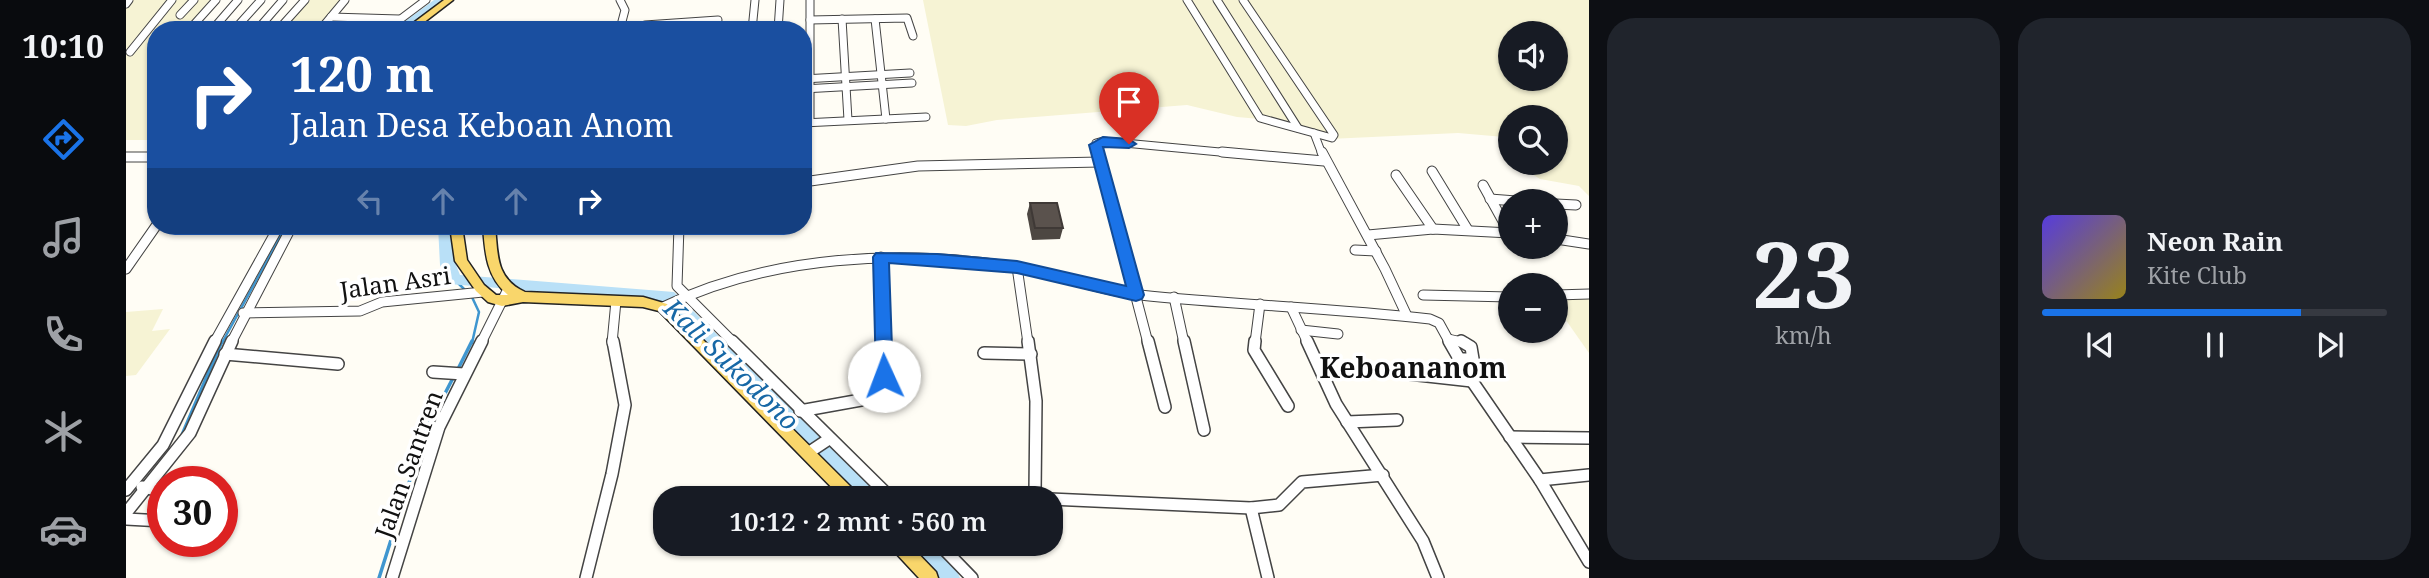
<!DOCTYPE html>
<html lang="id">
<head>
<meta charset="utf-8">
<style>
  :root { --surface:#171b24; --page:#20242c; --text:#f1f3f6; --muted:#9ea1a6; --line:#363941; --accent:#1a73e8 }
  body { margin:0; font-family:"Noto Serif",serif; background:var(--page); color:var(--text); height:100vh; display:flex; flex-direction:column; font-size:26px; white-space:nowrap }
  * { box-sizing:border-box; margin:0 }
  p { font-size:23px; color:var(--muted) }
  .icon { flex:none; width:38px; height:38px; fill:none; stroke:currentColor; stroke-width:2; stroke-linecap:round; stroke-linejoin:round }
  .map { position:relative; flex:1; overflow:hidden }
  .drawer { display:flex; flex-direction:column; gap:18px; padding:18px; background:#0d0f14; width:840px }
  .drawer>* { flex:none }
  .top-card { position:absolute; left:21px; top:21px; width:665px; height:214px; border-radius:28px; box-shadow:0 2px 5px #0004; background:#1a4fa0; color:#fff; overflow:hidden }
  .buttons { position:absolute; left:1372px; top:21px; display:grid; gap:14px }
  .buttons a { display:grid; place-items:center; width:70px; height:70px; border-radius:50%; background:var(--surface); box-shadow:0 2px 5px #0004; font-size:35px }
  .speed { position:absolute; left:21px; top:466px; display:flex; gap:14px; font-size:35px; font-weight:700; text-align:center }
  .speed>* { display:grid; place-content:center; width:91px; height:91px; border-radius:50%; background:var(--surface); box-shadow:0 2px 5px #0004; line-height:1 }
  .speed .limit { border:10px solid #d22; background:#fff; color:#111 }
  .pin { position:absolute; display:grid; place-items:center; width:60px; height:60px; color:#fff; margin:-72px -30px; border-radius:50% 50% 50% 0; rotate:-45deg; box-shadow:0 0 7px #0007 }
  .pin .icon { rotate:45deg }
  .me { position:absolute; width:77px; margin:-38px; rotate:358deg; stroke-linejoin:round; filter:drop-shadow(0 0 5px #0008) }
  .turn { display:flex; align-items:center; gap:24px; height:147px; padding:0 28px; font-size:32px }
  .turn .icon { width:91px; height:91px; stroke-width:2.5 }
  .turn b { display:block; font-size:49px; line-height:60px }
  .lanes { display:flex; align-items:center; height:66px; padding:0 28px; background:#0003; justify-content:center; gap:35px; direction:ltr }
  .lanes .off { opacity:.35 }
  .drawer .card { flex:1; display:flex; flex-direction:column; justify-content:center; gap:10px; min-width:0; padding:0 24px; border-radius:28px; background:var(--page) }
  .drawer .dial { align-items:center; gap:0 }
  .dial b { font-size:91px; line-height:1 }
  .song { display:flex; align-items:center; gap:21px }
  .cover { width:84px; height:84px; border-radius:10px; background:linear-gradient(135deg,hsl(250 70% 55%),hsl(50 70% 35%)) }
  .played { height:7px; border-radius:4px; background:linear-gradient(90deg,var(--accent) 75%,var(--line) 75%) }
  .keys { display:flex; justify-content:space-around; direction:ltr }
  .drawer .tiles { flex:1; display:grid; gap:18px; grid-template-columns:repeat(2,1fr) }
  .trip { position:absolute; left:527px; top:486px; width:410px; height:70px; border-radius:28px; background:var(--surface); box-shadow:0 2px 5px #0004; font-weight:600; line-height:70px; text-align:center }
  main { display:flex; flex:1; min-height:0 }
  .tab-bar { display:flex; flex-direction:column; width:126px; justify-content:space-around; align-items:center; background:#090b0e; color:var(--muted) }
  .tab-bar .icon { width:49px; height:49px }
  .tab-bar .on { color:var(--accent) }
  .tab-bar b { font-size:32px; color:var(--text) }
  .map>svg:first-child { display:block }
  .farmland { fill:#f6f3d4; fill-rule:evenodd }
  .lines { fill:none; stroke-linecap:round; stroke-linejoin:round }
  .stream-far1 { stroke:#3f96cf; stroke-width:2.5 }
  .stream { stroke:#3f96cf; stroke-width:3.5 }
  .river { fill:#b9e0f7; fill-rule:evenodd }
  .minor-far2-casing { stroke:#444; stroke-width:9 }
  .minor-far1-casing { stroke:#444; stroke-width:11 }
  .minor-casing { stroke:#444; stroke-width:14 }
  .major-casing { stroke:#222; stroke-width:3 }
  .minor-far2 { stroke:#fff; stroke-width:7 }
  .minor-far1 { stroke:#fff; stroke-width:9 }
  .minor { stroke:#fff; stroke-width:11 }
  .major { fill:#f9d66b; fill-rule:evenodd }
  .wall { fill:#4d4742 }
  .building { fill:#5a524d; stroke:#3f3936; stroke-width:2 }
  .route { fill:#1a73e8; stroke:#114b97; stroke-width:2 }
  .labels { text-anchor:middle; dominant-baseline:central; stroke-width:7; stroke-linejoin:round; paint-order:stroke }
  .street-label { font-size:24px; fill:#111; stroke:#fff }
  .water-label { font-size:26px; font-style:italic; fill:#1768a6; stroke:#fff }
  .quarter-label { font-size:28px; font-weight:bold; fill:#111; stroke:#fff }
</style>
</head>
<body>
<main>
<nav class="tab-bar">
<b>10:10</b>
<svg class="icon on" aria-label="directions" viewBox="0 0 24 24"><path d="M12 3l9 9-9 9-9-9zM9 14v-3h6M13 9l2 2-2 2"/></svg>
<svg class="icon" aria-label="music" viewBox="0 0 24 24"><path d="M9 18V5l10-2v13"/><circle cx="6" cy="18" r="3"/><circle cx="16" cy="16" r="3"/></svg>
<svg class="icon" aria-label="phone" viewBox="0 0 24 24"><path d="M5 4h4l2 5-3 2q2 4 5 5l2-3 5 2v4C11 20 4 13 5 4z"/></svg>
<svg class="icon" aria-label="climate" viewBox="0 0 24 24"><path d="M12 3v18M4 7l16 10M4 17L20 7"/></svg>
<svg class="icon" aria-label="car" viewBox="0 0 24 24"><path d="M5 17H2v-5l4-1 3-4h7l3 4 3 1v5h-3M9 17h6M6 11h13"/><circle cx="7" cy="17" r="2"/><circle cx="17" cy="17" r="2"/></svg>
</nav>
<div class="map">
<svg width="1463" height="578" viewBox="0 0 1463 578">
  <rect width="100%" height="100%" fill="#fffdf5"/>
  <g class="farmland">
    <polygon points="0,0 89,0 64,30 30,30 30,140 0,140"/>
    <polygon points="183,0 214,0 188,30 156,30"/>
    <path d="M797,0H1463V196L1453,186L1414,179L1398,169L1394,163H1430V117H1384V146L1378,137L1332,133L1203,139L1169,122L1111,117L1061,105L871,120L840,126L822,125ZM1384,33H1430V79H1384Z"/>
    <polygon points="1463,296 1463,353 1430,306 1430,298"/>
    <polygon points="37,309 26,331 44,329 10,375 0,376 0,312"/>
  </g>
  <g class="lines">
    <g class="stream-far1">
      <polyline points="329,280 340,291"/>
      <polyline points="345,295 353,312 346,343"/>
      <polyline points="96,343 160,226"/>
    </g>
    <g class="stream">
      <polyline points="332,369 346,341"/>
      <polyline points="56,435 96,341"/>
      <polyline points="253,578 299,432 327,378"/>
    </g>
    <g class="river">
      <polygon points="308,0 320,0 280,30 267,30"/>
      <polygon points="312,226 326,226 330,265 334,275 548,292 751,493 754,499 731,499 538,302 323,284 314,265"/>
      <polygon points="780,544 804,544 831,571 834,578 810,578 783,551"/>
    </g>
    <g class="minor-far2-casing">
      <g id="minor-far2">
        <polyline points="494,0 499,10 494,29"/>
        <polyline points="684,0 684,123"/>
        <polyline points="1061,0 1134,118 1206,138 1208,135 1117,0"/>
        <polyline points="1091,0 1172,128"/>
        <polyline points="0,4 3,0"/>
        <polyline points="54,15 68,0"/>
        <polyline points="205,17 273,19"/>
        <polyline points="716,19 722,120"/>
        <polyline points="749,19 760,119"/>
        <polyline points="684,20 781,18 787,36"/>
        <polyline points="63,30 90,0"/>
        <polyline points="86,30 112,0"/>
        <polyline points="108,30 135,0"/>
        <polyline points="131,30 157,0"/>
        <polyline points="152,30 179,0"/>
        <polyline points="194,30 219,0"/>
        <polyline points="260,30 300,0"/>
        <polyline points="475,30 501,30"/>
        <polyline points="510,30 519,25 592,20"/>
        <polyline points="626,30 629,0"/>
        <polyline points="652,30 654,0"/>
        <polyline points="4,52 46,0"/>
        <polyline points="677,79 784,73"/>
        <polyline points="677,89 786,83"/>
        <polyline points="677,123 800,117"/>
        <polyline points="1188,133 1196,154"/>
        <polyline points="973,154 970,143 977,141 1115,154"/>
      </g>
    </g>
    <g class="minor-far1-casing">
      <g id="minor-far1">
        <polyline points="972,152 1022,343"/>
        <polyline points="1096,152 1198,161"/>
        <polyline points="1196,152 1259,269 1281,316"/>
        <polyline points="0,157 30,157"/>
        <polyline points="1306,171 1342,230"/>
        <polyline points="1270,175 1307,229"/>
        <polyline points="677,182 792,166 974,162"/>
        <polyline points="1357,185 1383,232"/>
        <polyline points="1364,199 1390,201"/>
        <polyline points="1430,204 1450,205"/>
        <polyline points="553,226 551,286 608,343"/>
        <polyline points="1242,235 1307,229 1384,233"/>
        <polyline points="1430,239 1463,244"/>
        <polyline points="1229,250 1250,251"/>
        <polyline points="755,257 757,343"/>
        <polyline points="891,267 902,343"/>
        <polyline points="0,269 30,226"/>
        <polyline points="1297,295 1384,297"/>
        <polyline points="1430,295 1463,294"/>
        <polyline points="1048,297 1058,343"/>
        <path d="M537,307C644,255 774,249 890,267C931,273 972,291 1014,295C1110,305 1207,308 1304,319L1313,323L1324,343"/>
        <polyline points="1165,307 1182,343"/>
        <polyline points="117,313 234,311 256,302 357,292"/>
        <polyline points="1175,330 1212,334"/>
        <polyline points="1322,339 1340,343"/>
        <polyline points="88,343 153,226"/>
        <polyline points="105,343 166,226"/>
        <polyline points="355,343 381,291"/>
        <polyline points="486,343 490,301"/>
        <polyline points="1129,343 1134,304"/>
      </g>
    </g>
    <g class="minor-casing">
      <g id="minor">
        <polyline points="606,341 766,499"/>
        <polyline points="757,341 758,376"/>
        <polyline points="902,341 910,401 909,492 915,499"/>
        <polyline points="1022,341 1039,407"/>
        <polyline points="1058,341 1078,430"/>
        <polyline points="1129,341 1128,350 1162,406"/>
        <polyline points="1181,341 1210,404 1297,541 1312,578"/>
        <polyline points="1323,341 1346,381 1414,480 1463,562"/>
        <polyline points="858,353 905,354"/>
        <polyline points="99,354 212,364"/>
        <polyline points="1332,359 1347,359 1345,347 1335,341"/>
        <polyline points="307,372 338,374"/>
        <polyline points="1274,373 1346,381"/>
        <polyline points="674,411 735,400"/>
        <polyline points="1221,422 1271,420"/>
        <polyline points="1384,437 1463,438"/>
        <polyline points="682,453 703,439"/>
        <polyline points="1414,480 1463,475"/>
        <polyline points="16,487 37,491"/>
        <polyline points="0,490 37,445 89,341"/>
        <polyline points="924,499 1125,508 1153,505 1176,482 1257,475"/>
        <polyline points="1125,508 1142,578"/>
        <polyline points="0,513 64,433 106,341"/>
        <polyline points="0,519 37,521"/>
        <polyline points="813,544 846,578"/>
        <polyline points="266,578 313,427 356,341"/>
        <polyline points="460,578 486,474 499,405 487,341"/>
      </g>
    </g>
    <g class="major-casing">
      <g id="major">
        <polygon points="318,0 327,0 288,30 278,30"/>
        <path d="M324,226H336L341,260L358,285L370,295H382C360,277 359,252 357,226H369C372,254 369,278 399,292L517,297L541,304L732,494L734,499H717L533,311L517,307L397,302L376,306L362,302L350,291L329,261Z"/>
        <polygon points="764,544 783,544 810,572 812,578 793,578 766,549"/>
      </g>
    </g>
    <use href="#minor-far2" class="minor-far2"/>
    <use href="#minor-far1" class="minor-far1"/>
    <use href="#minor" class="minor"/>
    <use href="#major" class="major"/>
  </g>
  <polygon class="wall" points="904,203 937,228 934,239 906,240 901,214"/>
  <polygon class="building" points="904,203 931,203 937,228 909,228"/>
  <polygon class="route" points="977,137 1003,139 1010,144 1003,148 977,147 1018,295 1016,299 1010,301 891,273 763,263 767,376 765,381 758,383 752,381 750,376 747,257 750,253 811,254 891,261 1000,286 963,145"/>
  <g class="labels">
    <g class="street-label">
      <text transform="translate(269 282) rotate(-8)">Jalan Asri</text>
      <text transform="translate(282 464) rotate(-70)">Jalan Santren</text>
    </g>
    <g class="water-label">
      <text transform="translate(606 364) rotate(44)">Kali Sukodono</text>
    </g>
    <g class="quarter-label">
      <text x="1287" y="367">Keboananom</text>
    </g>
  </g>
</svg>
<div class="buttons">
<a><svg class="icon" aria-label="sound" viewBox="0 0 24 24"><path d="M4 9h4l5-4v14l-5-4H4zM17 9q2 3 0 6"/></svg></a>
<a><svg class="icon" aria-label="search" viewBox="0 0 24 24"><circle cx="10" cy="10" r="6"/><path d="M15 15l6 6"/></svg></a>
<a>+</a>
<a>−</a>
</div>
<div class="speed"><div class="limit">30</div></div>
<div class="pin" style="left:1003px;top:144px;background:#d93025"><svg class="icon" aria-label="arrive" viewBox="0 0 24 24"><path d="M6 21V4h12l-3 4 3 4H6"/></svg></div>
<svg class="me" style="left:758px;top:376px" viewBox="-20 -20 40 40"><circle r="19" fill="#fff"/><path d="M0-13L10 11 0 6-10 11z" fill="#1a73e8"/></svg>
<div class="trip">10:12 · 2 mnt · 560 m</div>
<div class="top-card">
<div class="turn"><svg class="icon" aria-label="right" viewBox="0 0 24 24"><path d="M7 20v-9h11M14 6l5 5-5 5"/></svg><div><b>120 m</b>Jalan Desa Keboan Anom</div></div>
<div class="lanes"><svg class="icon off" aria-label="left" viewBox="0 0 24 24"><path d="M17 20v-9H6M10 6l-5 5 5 5"/></svg><svg class="icon off" aria-label="ahead" viewBox="0 0 24 24"><path d="M12 20V5M6 11l6-6 6 6"/></svg><svg class="icon off" aria-label="ahead" viewBox="0 0 24 24"><path d="M12 20V5M6 11l6-6 6 6"/></svg><svg class="icon" aria-label="right" viewBox="0 0 24 24"><path d="M7 20v-9h11M14 6l5 5-5 5"/></svg></div>
</div>
</div>
<section class="drawer">
<div class="tiles">
<div class="card dial"><b>23</b><p>km/h</p></div>
<div class="card">
<div class="song"><i class="cover"></i><div><b>Neon Rain</b><p>Kite Club</p></div></div>
<div class="played"></div>
<div class="keys"><svg class="icon" aria-label="previous" viewBox="0 0 24 24"><path d="M18 5L8 12l10 7zM5 5v14"/></svg><svg class="icon" aria-label="pause" viewBox="0 0 24 24"><path d="M8 5v14M16 5v14"/></svg><svg class="icon" aria-label="next" viewBox="0 0 24 24"><path d="M6 5l10 7-10 7zM19 5v14"/></svg></div>
</div>
</div>
</section>
</main>
</body>
</html>
